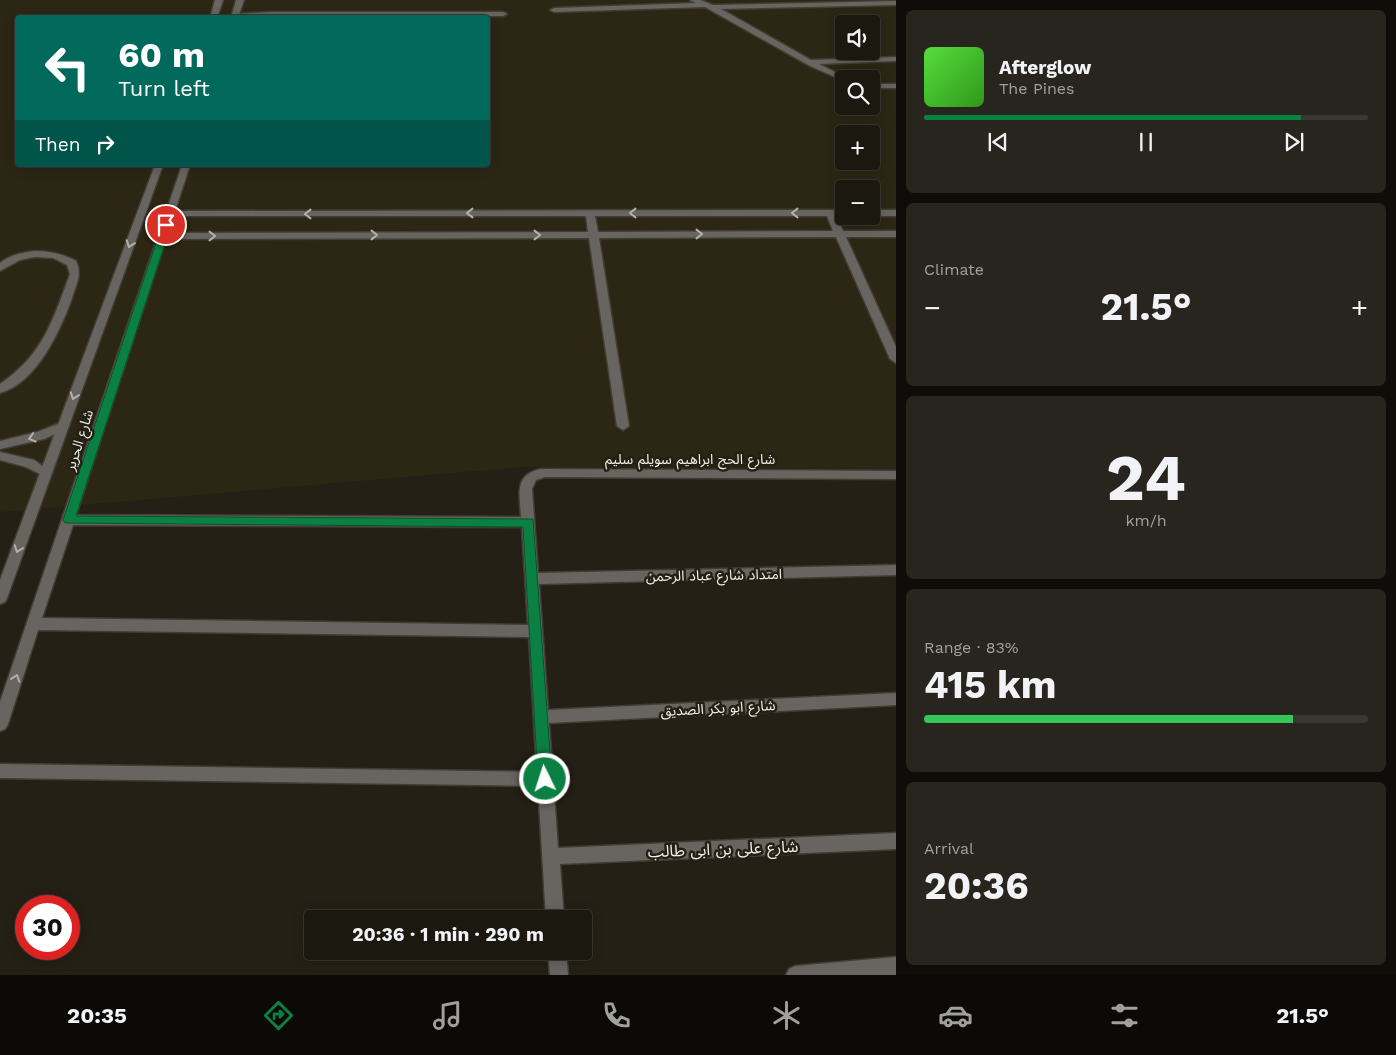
<!DOCTYPE html>
<html lang="en">
<head>
<meta charset="utf-8">
<style>
  :root { --surface:#1b1810; --page:#28251e; --text:#f1f3f6; --muted:#a0a09f; --line:#393730; --accent:#0b8043 }
  body { margin:0; font-family:"Work Sans","Noto Sans Arabic",sans-serif; background:var(--page); color:var(--text); height:100vh; display:flex; flex-direction:column; font-size:19px; white-space:nowrap }
  * { box-sizing:border-box; margin:0 }
  p { font-size:16px; color:var(--muted) }
  .icon { flex:none; width:28px; height:28px; fill:none; stroke:currentColor; stroke-width:2; stroke-linecap:round; stroke-linejoin:round }
  .map { position:relative; flex:1; overflow:hidden }
  .side { display:flex; flex-direction:column; gap:10px; padding:10px; background:#0f0d09; width:500px }
  .side>* { flex:none }
  .hud { position:absolute; left:15px; top:15px; width:475px; height:152px; border-radius:5px; box-shadow:0 2px 12px #0003,0 0 0 1px var(--line); background:#00695c; color:#fff; overflow:hidden }
  .tools { position:absolute; left:835px; top:15px; display:grid; gap:10px }
  .tools a { display:grid; place-items:center; width:45px; height:45px; border-radius:5px; background:var(--surface); box-shadow:0 2px 12px #0003,0 0 0 1px var(--line); font-size:25px }
  .speed { position:absolute; left:15px; top:895px; display:flex; gap:10px; font-size:25px; font-weight:700; text-align:center }
  .speed>* { display:grid; place-content:center; width:65px; height:65px; border-radius:50%; background:var(--surface); box-shadow:0 2px 12px #0003,0 0 0 1px var(--line); line-height:1 }
  .speed .limit { border:8px solid #d22; background:#fff; color:#111 }
  .pin { position:absolute; display:grid; place-items:center; width:42px; height:42px; color:#fff; margin:-21px; border:2px solid #fff; border-radius:50%; box-shadow:0 1px 5px #0007 }
  .me { position:absolute; width:55px; margin:-28px; rotate:356deg; stroke-linejoin:round; filter:drop-shadow(0 0 4px #0008) }
  .turn { display:flex; align-items:center; gap:18px; height:105px; padding:0 20px; font-size:22px }
  .turn .icon { width:65px; height:65px; stroke-width:2.5 }
  .turn b { display:block; font-size:35px; line-height:42px }
  .then { display:flex; align-items:center; height:48px; padding:0 20px; background:#0003; gap:10px; font-size:19px }
  .big { font-size:38px; font-weight:700; line-height:1.1 }
  .side .tile { flex:1; display:flex; flex-direction:column; justify-content:center; gap:8px; min-width:0; padding:0 18px; border-radius:8px; background:var(--page) }
  .side .dial { align-items:center; gap:0 }
  .dial b { font-size:65px; line-height:1 }
  .song { display:flex; align-items:center; gap:15px }
  .cover { width:60px; height:60px; border-radius:8px; background:linear-gradient(135deg,hsl(110 70% 55%),hsl(110 70% 35%)) }
  .played { height:5px; border-radius:2px; background:linear-gradient(90deg,var(--accent) 85%,var(--line) 85%) }
  .keys { display:flex; justify-content:space-around; direction:ltr }
  .heat { display:flex; justify-content:space-between; align-items:center; font-size:28px; direction:ltr }
  .charge { height:8px; border-radius:4px; background:linear-gradient(90deg,#34c759 83%,var(--line) 0) }
  .trip { position:absolute; left:304px; top:910px; width:288px; height:50px; border-radius:5px; background:var(--surface); box-shadow:0 2px 12px #0003,0 0 0 1px var(--line); font-weight:700; line-height:50px; text-align:center }
  .dock { display:flex; height:80px; justify-content:space-around; align-items:center; background:#0b0a06; color:var(--muted) }
  .dock .icon { width:35px; height:35px }
  .dock .on { color:var(--accent) }
  .dock b { font-size:22px; color:var(--text) }
  main { display:flex; flex:1; min-height:0 }
  .map>svg:first-child { display:block }
  .built { fill:#2c2615; fill-rule:evenodd }
  .lines { fill:none; stroke-linecap:round; stroke-linejoin:round }
  .service-casing { stroke:#413d32; stroke-width:3 }
  .minor-casing { stroke:#413d32; stroke-width:3 }
  .service { fill:#68645f; fill-rule:evenodd }
  .minor { fill:#68645f; fill-rule:evenodd }
  .oneway { stroke:#b3b0a9 }
  .route { fill:#0b8043; stroke:#07532c }
  .labels { text-anchor:middle; dominant-baseline:central; stroke-width:5; stroke-linejoin:round; paint-order:stroke }
  .street-label { font-size:14px; fill:#f0eee6; stroke:#242015 }
  .near-street-label { font-size:16px; fill:#f0eee6; stroke:#242015 }
</style>
</head>
<body>
<main>
<div class="map">
<svg width="896" height="975" viewBox="0 0 896 975">
  <rect width="100%" height="100%" fill="#242015"/>
  <path class="built" d="M0,0H896V469L522,467L0,512ZM18,18H488V165H18ZM844,24H871V51H844ZM844,79H871V106H844ZM844,134H871V161H844ZM844,189H871V216H844Z"/>
  <g class="lines">
    <g class="service-casing">
      <g id="service">
        <polygon points="270,12 503,12 507,14 503,16 231,16 235,14"/>
        <path d="M844,210V216H836L843,231H896V237H846L896,347V363L890,359L836,237L599,238L629,426L623,430L617,426L589,238L163,239L158,236L163,233L588,232L586,216H167L165,214L170,211ZM595,216H827L833,231L598,232Z"/>
        <rect x="871" y="210" width="25" height="6"/>
        <path d="M35,251C50,251 63,254 76,261C83,275 75,287 71,301C59,333 36,383 0,393V384C43,355 53,320 70,274L67,265L53,258L35,257L20,260L0,271V263C10,255 23,252 35,251Z"/>
        <polygon points="63,422 67,423 69,426 67,429 44,439 0,449 0,441 37,432"/>
        <polygon points="0,452 34,460 52,473 46,477 26,467 0,460"/>
      </g>
    </g>
    <g class="minor-casing">
      <g id="minor">
        <polygon points="215,0 223,0 217,18 210,18"/>
        <polygon points="236,0 244,0 238,18 231,18"/>
        <polygon points="690,0 700,0 713,5 896,1 896,5 721,9 811,60 896,57 896,61 819,64 849,79 844,79 844,81 810,66 705,7 554,12 550,10 554,8 696,3"/>
        <rect x="871" y="84" width="25" height="4"/>
        <polygon points="155,165 163,165 7,598 5,602 0,604 0,580"/>
        <path d="M182,165H190L76,515L521,517C520,495 513,475 541,469L896,471V479L545,477L536,480L532,489L538,573L896,565V575L539,584L548,710L896,693V705L549,723L558,848L896,833V849L560,864L564,919H546L538,786L0,778V764L537,772L529,637L38,630L8,724L5,729L0,731V702ZM73,525L522,527L528,625L42,618Z"/>
        <polygon points="548,951 566,951 568,975 550,975"/>
        <polygon points="896,957 896,975 786,975 789,969 795,966"/>
      </g>
    </g>
    <use href="#service" class="service"/>
    <use href="#minor" class="minor"/>
  </g>
  <defs><path id="oneway-chevron" d="M-2-3.5L2.5 0L-2 3.5" fill="none" stroke-width="1.6" stroke-linecap="round" stroke-linejoin="round" transform="scale(1.25)"/></defs>
  <g class="oneway">
    <use href="#oneway-chevron" transform="translate(470 213) rotate(180)"/>
    <use href="#oneway-chevron" transform="translate(633 213) rotate(180)"/>
    <use href="#oneway-chevron" transform="translate(795 213) rotate(180)"/>
    <use href="#oneway-chevron" transform="translate(308 214) rotate(180)"/>
    <use href="#oneway-chevron" transform="translate(699 234)"/>
    <use href="#oneway-chevron" transform="translate(374 235)"/>
    <use href="#oneway-chevron" transform="translate(537 235)"/>
    <use href="#oneway-chevron" transform="translate(212 236)"/>
    <use href="#oneway-chevron" transform="translate(130 244) rotate(110)"/>
    <use href="#oneway-chevron" transform="translate(74 396) rotate(110)"/>
    <use href="#oneway-chevron" transform="translate(32 438) rotate(163)"/>
    <use href="#oneway-chevron" transform="translate(18 549) rotate(110)"/>
    <use href="#oneway-chevron" transform="translate(16 678) rotate(-71)"/>
  </g>
  <polygon class="route" points="166,222 171,225 76,516 533,519 552,779 550,784 545,786 540,784 538,779 523,527 65,523 63,520 162,225"/>
  <g class="labels">
    <g class="street-label">
      <text transform="translate(79 440) rotate(-72)">شارع الحرير</text>
      <text x="690" y="459">شارع الحج ابراهيم سويلم سليم</text>
      <text transform="translate(714 575) rotate(-1)">امتداد شارع عباد الرحمن</text>
      <text transform="translate(718 708) rotate(-3)">شارع ابو بكر الصديق</text>
    </g>
    <g class="near-street-label">
      <text transform="translate(723 849) rotate(-2)">شارع على بن ابى طالب</text>
    </g>
  </g>
</svg>
<div class="tools">
<a><svg class="icon" aria-label="sound" viewBox="0 0 24 24"><path d="M4 9h4l5-4v14l-5-4H4zM17 9q2 3 0 6"/></svg></a>
<a><svg class="icon" aria-label="search" viewBox="0 0 24 24"><circle cx="10" cy="10" r="6"/><path d="M15 15l6 6"/></svg></a>
<a>+</a>
<a>−</a>
</div>
<div class="speed"><div class="limit">30</div></div>
<div class="pin" style="left:166px;top:225px;background:#d93025"><svg class="icon" aria-label="arrive" viewBox="0 0 24 24"><path d="M6 21V4h12l-3 4 3 4H6"/></svg></div>
<svg class="me" style="left:545px;top:779px" viewBox="-20 -20 40 40"><circle r="17" fill="#0b8043" stroke="#fff" stroke-width="3"/><path d="M0-11L8 9 0 5-8 9z" fill="#fff"/></svg>
<div class="trip">20:36 · 1 min · 290 m</div>
<div class="hud">
<div class="turn"><svg class="icon" aria-label="left" viewBox="0 0 24 24"><path d="M17 20v-9H6M10 6l-5 5 5 5"/></svg><div><b>60 m</b>Turn left</div></div>
<div class="then">Then<svg class="icon" aria-label="right" viewBox="0 0 24 24"><path d="M7 20v-9h11M14 6l5 5-5 5"/></svg></div>
</div>
</div>
<section class="side">
<div class="tile">
<div class="song"><i class="cover"></i><div><b>Afterglow</b><p>The Pines</p></div></div>
<div class="played"></div>
<div class="keys"><svg class="icon" aria-label="previous" viewBox="0 0 24 24"><path d="M18 5L8 12l10 7zM5 5v14"/></svg><svg class="icon" aria-label="pause" viewBox="0 0 24 24"><path d="M8 5v14M16 5v14"/></svg><svg class="icon" aria-label="next" viewBox="0 0 24 24"><path d="M6 5l10 7-10 7zM19 5v14"/></svg></div>
</div>
<div class="tile"><p>Climate</p>
<div class="heat"><a>−</a><b class="big">21.5°</b><a>+</a></div>
</div>
<div class="tile dial"><b>24</b><p>km/h</p></div>
<div class="tile"><p>Range · 83%</p><b class="big">415 km</b><div class="charge"></div></div>
<div class="tile"><p>Arrival</p><b class="big">20:36</b></div>
</section>
</main>
<nav class="dock">
<b>20:35</b>
<svg class="icon on" aria-label="directions" viewBox="0 0 24 24"><path d="M12 3l9 9-9 9-9-9zM9 14v-3h6M13 9l2 2-2 2"/></svg>
<svg class="icon" aria-label="music" viewBox="0 0 24 24"><path d="M9 18V5l10-2v13"/><circle cx="6" cy="18" r="3"/><circle cx="16" cy="16" r="3"/></svg>
<svg class="icon" aria-label="phone" viewBox="0 0 24 24"><path d="M5 4h4l2 5-3 2q2 4 5 5l2-3 5 2v4C11 20 4 13 5 4z"/></svg>
<svg class="icon" aria-label="climate" viewBox="0 0 24 24"><path d="M12 3v18M4 7l16 10M4 17L20 7"/></svg>
<svg class="icon" aria-label="car" viewBox="0 0 24 24"><path d="M5 17H2v-5l4-1 3-4h7l3 4 3 1v5h-3M9 17h6M6 11h13"/><circle cx="7" cy="17" r="2"/><circle cx="17" cy="17" r="2"/></svg>
<svg class="icon" aria-label="filters" viewBox="0 0 24 24"><path d="M4 7h16M4 17h16"/><circle cx="9" cy="7" r="2"/><circle cx="15" cy="17" r="2"/></svg>
<b>21.5°</b>
</nav>
</body>
</html>
